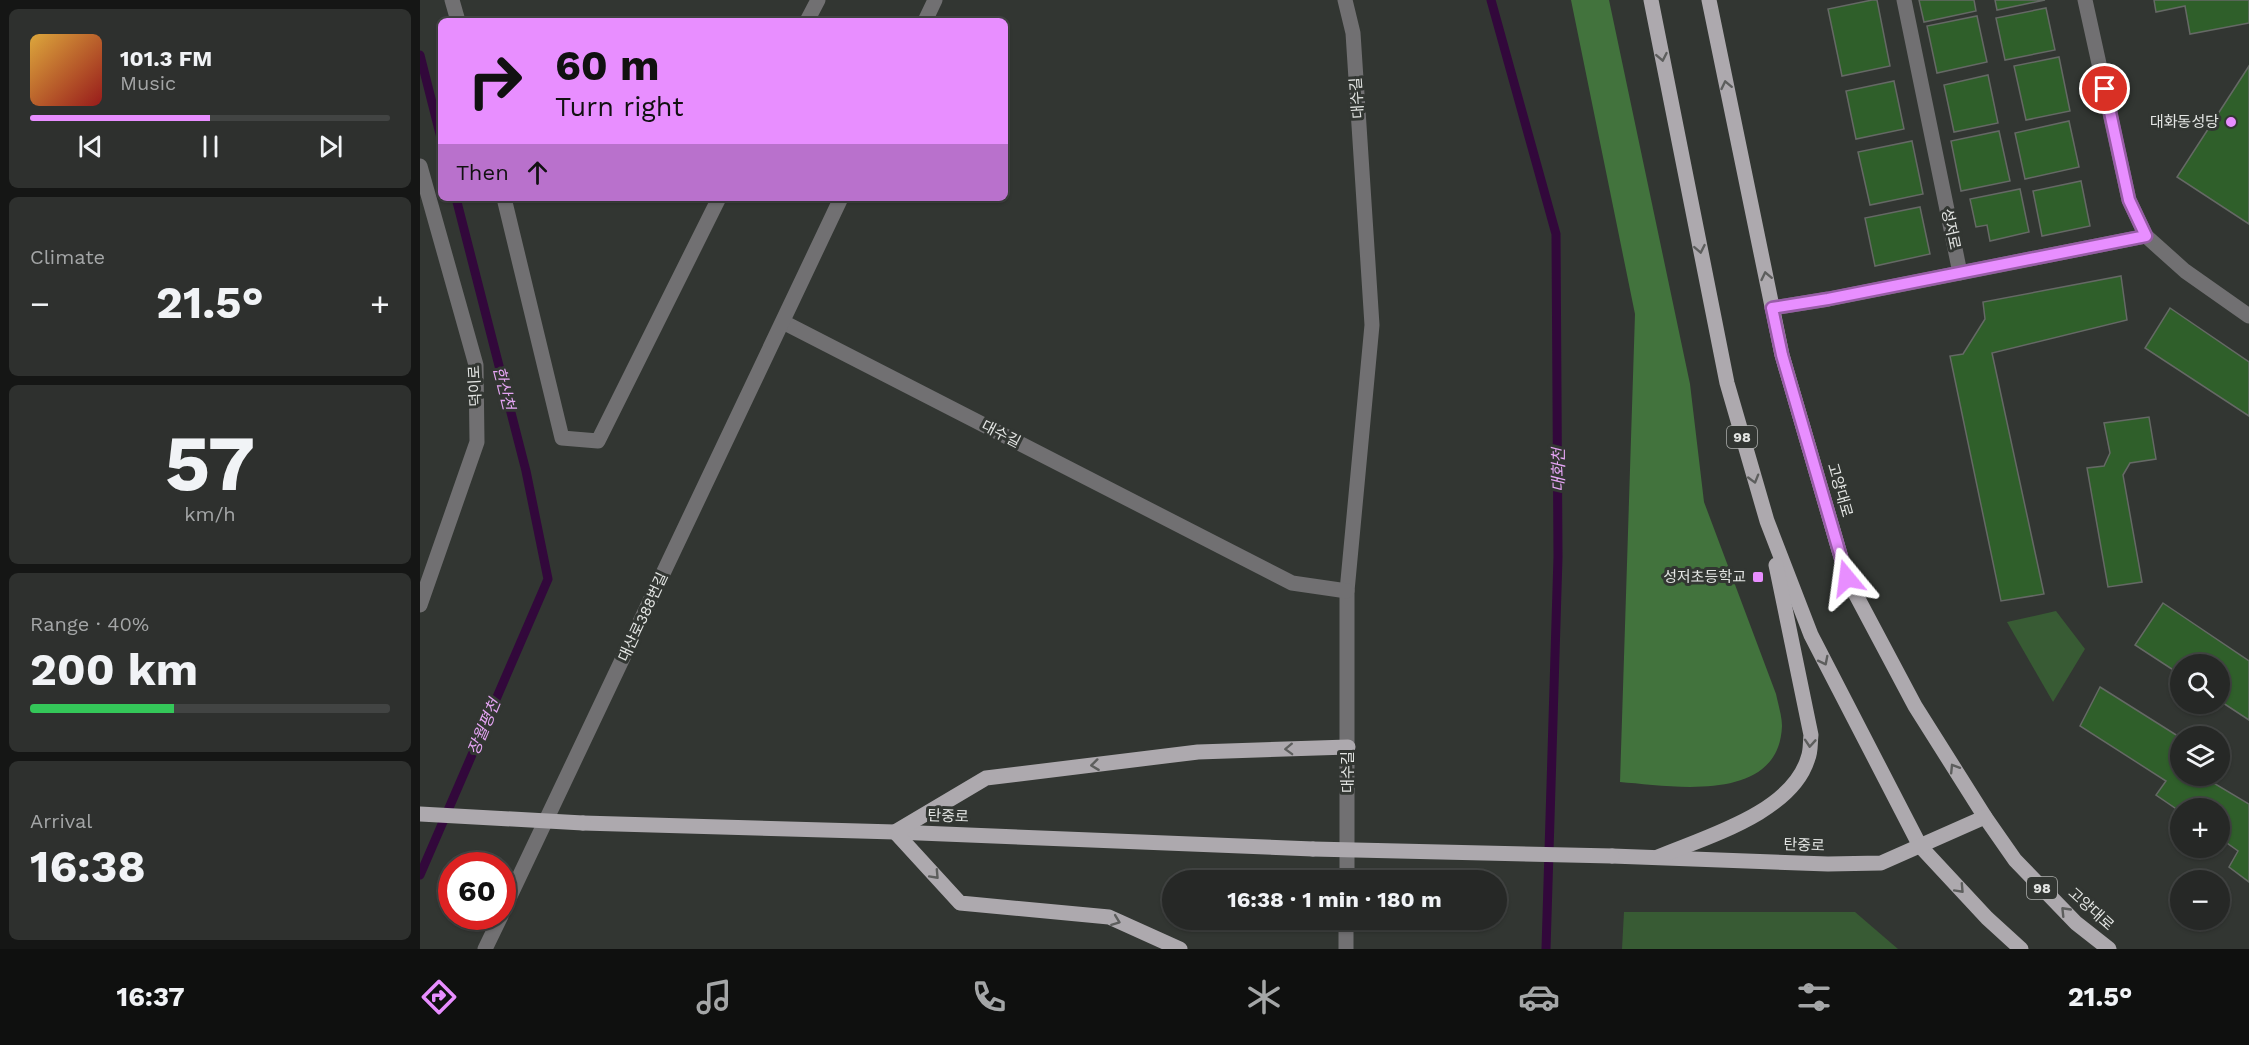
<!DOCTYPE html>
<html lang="en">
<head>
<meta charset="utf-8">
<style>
  :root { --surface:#262826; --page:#2e302e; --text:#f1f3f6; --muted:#a4a6a7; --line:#424443; --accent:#e88eff }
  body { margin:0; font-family:"Work Sans","Noto Sans KR",sans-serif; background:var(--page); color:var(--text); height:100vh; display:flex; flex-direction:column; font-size:22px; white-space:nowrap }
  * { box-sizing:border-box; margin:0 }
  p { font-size:20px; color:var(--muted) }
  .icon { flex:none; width:33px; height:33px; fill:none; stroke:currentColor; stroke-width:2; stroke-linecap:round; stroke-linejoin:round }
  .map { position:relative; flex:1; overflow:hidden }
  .drawer { display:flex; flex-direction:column; gap:9px; padding:9px; background:#151615; width:420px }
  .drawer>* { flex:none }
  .top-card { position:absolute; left:18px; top:18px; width:570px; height:183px; border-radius:9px; box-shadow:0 2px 4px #0004,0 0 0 2px var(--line); background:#e88eff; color:#111; overflow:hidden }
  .fabs { position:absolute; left:1750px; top:654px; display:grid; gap:12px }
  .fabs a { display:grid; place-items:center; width:60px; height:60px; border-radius:50%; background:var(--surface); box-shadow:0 2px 4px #0004,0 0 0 2px var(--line); font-size:30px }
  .speed { position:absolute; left:18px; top:852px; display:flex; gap:12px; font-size:30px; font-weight:700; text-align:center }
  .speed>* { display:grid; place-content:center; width:78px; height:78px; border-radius:50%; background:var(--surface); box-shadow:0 2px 4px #0004,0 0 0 2px var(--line); line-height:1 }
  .speed .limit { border:9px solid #d22; background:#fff; color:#111 }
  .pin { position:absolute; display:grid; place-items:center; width:51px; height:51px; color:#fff; margin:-26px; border:3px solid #fff; border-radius:50%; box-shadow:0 2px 6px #0007 }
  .me { position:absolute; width:66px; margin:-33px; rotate:344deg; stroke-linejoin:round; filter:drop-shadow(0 0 4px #0008) }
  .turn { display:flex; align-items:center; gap:21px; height:126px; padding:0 18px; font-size:27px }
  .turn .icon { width:78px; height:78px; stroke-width:2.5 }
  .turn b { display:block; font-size:42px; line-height:51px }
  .then { display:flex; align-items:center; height:57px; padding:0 18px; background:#0003; gap:12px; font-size:22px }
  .big { font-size:45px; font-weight:700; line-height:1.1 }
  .drawer .card { flex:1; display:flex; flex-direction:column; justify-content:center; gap:9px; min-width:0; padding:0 21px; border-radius:9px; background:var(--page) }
  .drawer .dial { align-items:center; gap:0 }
  .dial b { font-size:78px; line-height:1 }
  .song { display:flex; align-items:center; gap:18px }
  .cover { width:72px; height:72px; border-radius:9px; background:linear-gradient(135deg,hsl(40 70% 55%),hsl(0 70% 35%)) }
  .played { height:6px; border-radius:3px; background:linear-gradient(90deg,var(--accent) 50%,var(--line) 50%) }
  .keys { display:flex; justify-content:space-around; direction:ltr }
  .heat { display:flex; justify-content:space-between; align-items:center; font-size:33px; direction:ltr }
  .charge { height:9px; border-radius:4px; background:linear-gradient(90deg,#34c759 40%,var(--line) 0) }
  .trip { position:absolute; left:742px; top:870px; width:345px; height:60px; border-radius:30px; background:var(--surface); box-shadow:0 2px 4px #0004,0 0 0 2px var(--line); font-weight:700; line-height:60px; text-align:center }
  .tabs { display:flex; height:96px; justify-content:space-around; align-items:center; background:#0f100f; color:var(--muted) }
  .tabs .icon { width:42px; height:42px }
  .tabs .selected { color:var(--accent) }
  .tabs b { font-size:27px; color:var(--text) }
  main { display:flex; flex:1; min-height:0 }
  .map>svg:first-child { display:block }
  .green { fill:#385b34 }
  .forest { fill:#42733d }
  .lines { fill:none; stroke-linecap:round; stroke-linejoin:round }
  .stream { stroke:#32083b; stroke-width:9 }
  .building { fill:#2f5f2a; stroke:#656965; stroke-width:1.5 }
  .minor { stroke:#717072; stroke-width:15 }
  .major { stroke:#ada9ae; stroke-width:15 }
  .major-bridge { stroke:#ada9ae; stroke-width:15 }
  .oneway { stroke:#5d5e5d }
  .route-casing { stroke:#975ca6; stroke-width:15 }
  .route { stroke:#e88eff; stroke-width:10 }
  .poi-dot { fill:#e88eff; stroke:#323632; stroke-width:2 }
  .labels { text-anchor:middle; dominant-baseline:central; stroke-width:6; stroke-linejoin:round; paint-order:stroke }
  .shield { fill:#323632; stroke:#aeb0ae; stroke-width:1.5 }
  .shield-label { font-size:14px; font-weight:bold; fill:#e3e5e3 }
  .street-label { font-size:15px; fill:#e3e5e3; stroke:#323632 }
  .poi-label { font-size:15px; fill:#e3e5e3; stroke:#323632; text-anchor:end }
  .water-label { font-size:16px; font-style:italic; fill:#e5a5f4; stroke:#323632 }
</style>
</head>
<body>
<main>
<section class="drawer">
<div class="card">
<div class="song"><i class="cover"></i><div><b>101.3 FM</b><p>Music</p></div></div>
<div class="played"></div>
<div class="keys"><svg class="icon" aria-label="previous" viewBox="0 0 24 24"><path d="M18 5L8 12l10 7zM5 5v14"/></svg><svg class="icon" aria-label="pause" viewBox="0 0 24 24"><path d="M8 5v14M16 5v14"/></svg><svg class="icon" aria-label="next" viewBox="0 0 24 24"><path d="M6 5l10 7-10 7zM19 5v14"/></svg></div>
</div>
<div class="card"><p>Climate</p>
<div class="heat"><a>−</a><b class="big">21.5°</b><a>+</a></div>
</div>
<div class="card dial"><b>57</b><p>km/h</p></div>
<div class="card"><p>Range · 40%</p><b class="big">200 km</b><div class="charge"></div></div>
<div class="card"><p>Arrival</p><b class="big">16:38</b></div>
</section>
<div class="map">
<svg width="1829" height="949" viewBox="0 0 1829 949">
  <rect width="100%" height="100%" fill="#323632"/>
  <g class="green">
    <polygon points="1636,611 1665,649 1633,702 1587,622"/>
    <polygon points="1204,912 1435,912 1478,949 1202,949"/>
  </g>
  <path class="forest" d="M1151,0H1189L1270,384L1284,502L1356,694C1358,704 1362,716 1362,726C1359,805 1251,786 1200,782L1215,314Z"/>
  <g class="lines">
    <g class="stream">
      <polyline points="1071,0 1136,234 1138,557 1126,949"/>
      <polyline points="0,55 21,138"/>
      <polyline points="0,875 128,579 106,471 36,198"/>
    </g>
  </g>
  <g class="building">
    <polygon points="1452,0 1457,0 1470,66 1422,76 1408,9"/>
    <polygon points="1499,0 1554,0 1556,11 1504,22"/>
    <polygon points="1575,0 1625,0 1577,10"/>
    <polygon points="1734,0 1829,0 1829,23 1770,34 1765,6 1736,12"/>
    <polygon points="1626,8 1635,50 1585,60 1576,18"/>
    <polygon points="1557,16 1567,62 1517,73 1507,26"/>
    <polygon points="1639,57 1650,111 1606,120 1594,66"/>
    <polygon points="1829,66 1829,224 1757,177"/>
    <polygon points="1568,75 1578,123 1534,132 1524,85"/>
    <polygon points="1474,81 1484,129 1436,139 1426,91"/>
    <polygon points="1649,121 1659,167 1605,179 1595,133"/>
    <polygon points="1579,131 1590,181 1541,191 1531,141"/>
    <polygon points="1492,141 1503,194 1450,205 1438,152"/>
    <polygon points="1661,181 1670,226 1622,236 1613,191"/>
    <polygon points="1600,189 1609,232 1570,241 1567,225 1556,227 1550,199"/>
    <polygon points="1500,207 1510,254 1455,266 1445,218"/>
    <polygon points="1701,276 1707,320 1572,353 1624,594 1581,601 1530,356 1543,354 1565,319 1563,302"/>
    <polygon points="1750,308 1829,362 1829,416 1725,348"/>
    <polygon points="1729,417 1736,459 1710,463 1703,475 1722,582 1688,587 1667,468 1684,466 1690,453 1684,423"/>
    <polygon points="1743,603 1829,661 1829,720 1800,701 1800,664 1761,664 1761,675 1715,645"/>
    <polygon points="1680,687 1761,738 1761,755 1757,760 1761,763 1761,776 1782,776 1829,804 1829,882 1809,867 1818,851 1800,838 1800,808 1761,808 1761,812 1736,795 1746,781 1660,726"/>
  </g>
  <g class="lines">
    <g class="minor">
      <polyline points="32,0 38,21"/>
      <polyline points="925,0 933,33 952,325 927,591 927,880"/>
      <polyline points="1484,0 1540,273"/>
      <polyline points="1665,0 1709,200 1726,236 1765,271 1829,316"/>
      <polyline points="387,21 398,0"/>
      <polyline points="505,21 515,0"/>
      <polyline points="0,166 56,365 57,442 0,605"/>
      <polyline points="84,198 142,438 178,441 299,198"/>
      <polyline points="1352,308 1409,299 1726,236"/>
      <polyline points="363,322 872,583 927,591"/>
      <polyline points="82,913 421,198"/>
      <polyline points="65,949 81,916"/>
      <polyline points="926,949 926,920"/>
    </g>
    <g class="major">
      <polyline points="1231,0 1307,383 1347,521 1391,635 1500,846 1567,918 1601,949"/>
      <polyline points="1289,0 1362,355 1427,578 1495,706 1565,817 1595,860 1656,923 1689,949"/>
      <polyline points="163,823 475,832 893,849"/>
      <polyline points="1192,856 1408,864 1461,863 1565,817"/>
      <path d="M1238,857C1285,837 1372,813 1388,758C1391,751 1390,742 1391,735L1356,565"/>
      <polyline points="760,949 689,917 540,903 475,832 566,778 778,752 928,747"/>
    </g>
    <g class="major-bridge">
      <polyline points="0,814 163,823"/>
      <polyline points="893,849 1192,856"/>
    </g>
  </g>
  <defs><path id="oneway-chevron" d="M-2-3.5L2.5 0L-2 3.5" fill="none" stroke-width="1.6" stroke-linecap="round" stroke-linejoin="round" transform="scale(1.5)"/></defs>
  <g class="oneway">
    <use href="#oneway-chevron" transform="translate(1242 57) rotate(79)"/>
    <use href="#oneway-chevron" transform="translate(1306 85) rotate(-102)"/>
    <use href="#oneway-chevron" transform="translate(1280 249) rotate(79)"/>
    <use href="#oneway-chevron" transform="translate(1346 276) rotate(-102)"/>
    <use href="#oneway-chevron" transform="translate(1334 479) rotate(74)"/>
    <use href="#oneway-chevron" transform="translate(1404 661) rotate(63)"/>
    <use href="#oneway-chevron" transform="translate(1390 743) rotate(94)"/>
    <use href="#oneway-chevron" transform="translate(869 749) rotate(178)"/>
    <use href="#oneway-chevron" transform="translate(675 765) rotate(173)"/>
    <use href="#oneway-chevron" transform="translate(1534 768) rotate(-122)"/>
    <use href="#oneway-chevron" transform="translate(515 875) rotate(47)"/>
    <use href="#oneway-chevron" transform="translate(1540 889) rotate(47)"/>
    <use href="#oneway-chevron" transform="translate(1645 911) rotate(-134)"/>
    <use href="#oneway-chevron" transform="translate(696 921) rotate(21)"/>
  </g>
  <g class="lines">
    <g class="route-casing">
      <polyline id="route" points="1427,578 1362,355 1352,308 1408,299 1726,236 1709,200 1685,89"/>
    </g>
    <use href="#route" class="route"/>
  </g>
  <g class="poi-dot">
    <circle cx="1811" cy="122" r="6"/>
    <rect x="1332" y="571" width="12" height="12" rx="3"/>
  </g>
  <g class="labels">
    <g class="shield">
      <rect x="1307" y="426" width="30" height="22" rx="4.5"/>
      <rect x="1607" y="877" width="30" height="22" rx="4.5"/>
    </g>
    <g class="shield-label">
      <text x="1322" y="437">98</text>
      <text x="1622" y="888">98</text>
    </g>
    <g class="street-label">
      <text transform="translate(937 98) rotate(-94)">대수길</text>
      <text transform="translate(1531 229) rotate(78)">성저로</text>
      <text transform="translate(55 386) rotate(-93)">덕이로</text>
      <text transform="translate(581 434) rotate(27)">대수길</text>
      <text transform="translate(1420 490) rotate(74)">고양대로</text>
      <text transform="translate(223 617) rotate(-65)">대산로388번길</text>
      <text transform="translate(928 772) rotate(-90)">대수길</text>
      <text transform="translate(528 816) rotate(2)">탄중로</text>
      <text transform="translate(1384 845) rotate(2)">탄중로</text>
      <text transform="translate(1671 909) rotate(42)">고양대로</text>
    </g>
    <g class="poi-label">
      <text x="1799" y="122">대화동성당</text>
      <text x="1326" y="577">성저초등학교</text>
    </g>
    <g class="water-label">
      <text transform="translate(84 388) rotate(76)">한산천</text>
      <text transform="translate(1138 470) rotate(-90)">대화천</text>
      <text transform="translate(64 727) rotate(-67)">장월평천</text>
    </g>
  </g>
</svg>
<div class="fabs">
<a><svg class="icon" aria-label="search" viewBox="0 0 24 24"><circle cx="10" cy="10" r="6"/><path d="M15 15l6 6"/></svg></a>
<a><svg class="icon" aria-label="layers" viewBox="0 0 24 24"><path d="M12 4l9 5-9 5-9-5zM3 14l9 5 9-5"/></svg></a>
<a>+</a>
<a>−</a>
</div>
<div class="speed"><div class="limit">60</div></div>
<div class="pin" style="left:1685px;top:89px;background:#d93025"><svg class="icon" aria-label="arrive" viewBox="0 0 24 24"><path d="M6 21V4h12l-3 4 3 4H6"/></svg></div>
<svg class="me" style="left:1427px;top:578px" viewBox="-20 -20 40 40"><path d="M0-17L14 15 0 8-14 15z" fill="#e88eff" stroke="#fff" stroke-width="4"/></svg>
<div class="trip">16:38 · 1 min · 180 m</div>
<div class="top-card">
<div class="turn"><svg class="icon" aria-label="right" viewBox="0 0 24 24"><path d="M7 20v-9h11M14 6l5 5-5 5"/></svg><div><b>60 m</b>Turn right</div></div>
<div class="then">Then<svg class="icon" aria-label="ahead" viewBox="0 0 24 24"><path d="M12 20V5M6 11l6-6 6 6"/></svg></div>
</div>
</div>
</main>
<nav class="tabs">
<b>16:37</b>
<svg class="icon selected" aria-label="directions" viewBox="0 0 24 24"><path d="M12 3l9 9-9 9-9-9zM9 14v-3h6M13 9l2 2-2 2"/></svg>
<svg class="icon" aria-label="music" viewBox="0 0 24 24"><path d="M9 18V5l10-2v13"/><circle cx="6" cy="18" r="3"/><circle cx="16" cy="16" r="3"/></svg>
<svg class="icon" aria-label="phone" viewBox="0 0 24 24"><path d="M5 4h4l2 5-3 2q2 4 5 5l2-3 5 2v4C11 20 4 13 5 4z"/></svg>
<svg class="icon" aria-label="climate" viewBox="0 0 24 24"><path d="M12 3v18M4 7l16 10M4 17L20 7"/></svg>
<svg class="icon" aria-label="car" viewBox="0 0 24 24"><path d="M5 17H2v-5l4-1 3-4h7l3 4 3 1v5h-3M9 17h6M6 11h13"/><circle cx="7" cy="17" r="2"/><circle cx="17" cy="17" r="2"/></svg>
<svg class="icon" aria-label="filters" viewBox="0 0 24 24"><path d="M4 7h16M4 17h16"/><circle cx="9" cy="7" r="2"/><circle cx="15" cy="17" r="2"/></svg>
<b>21.5°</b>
</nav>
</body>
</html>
